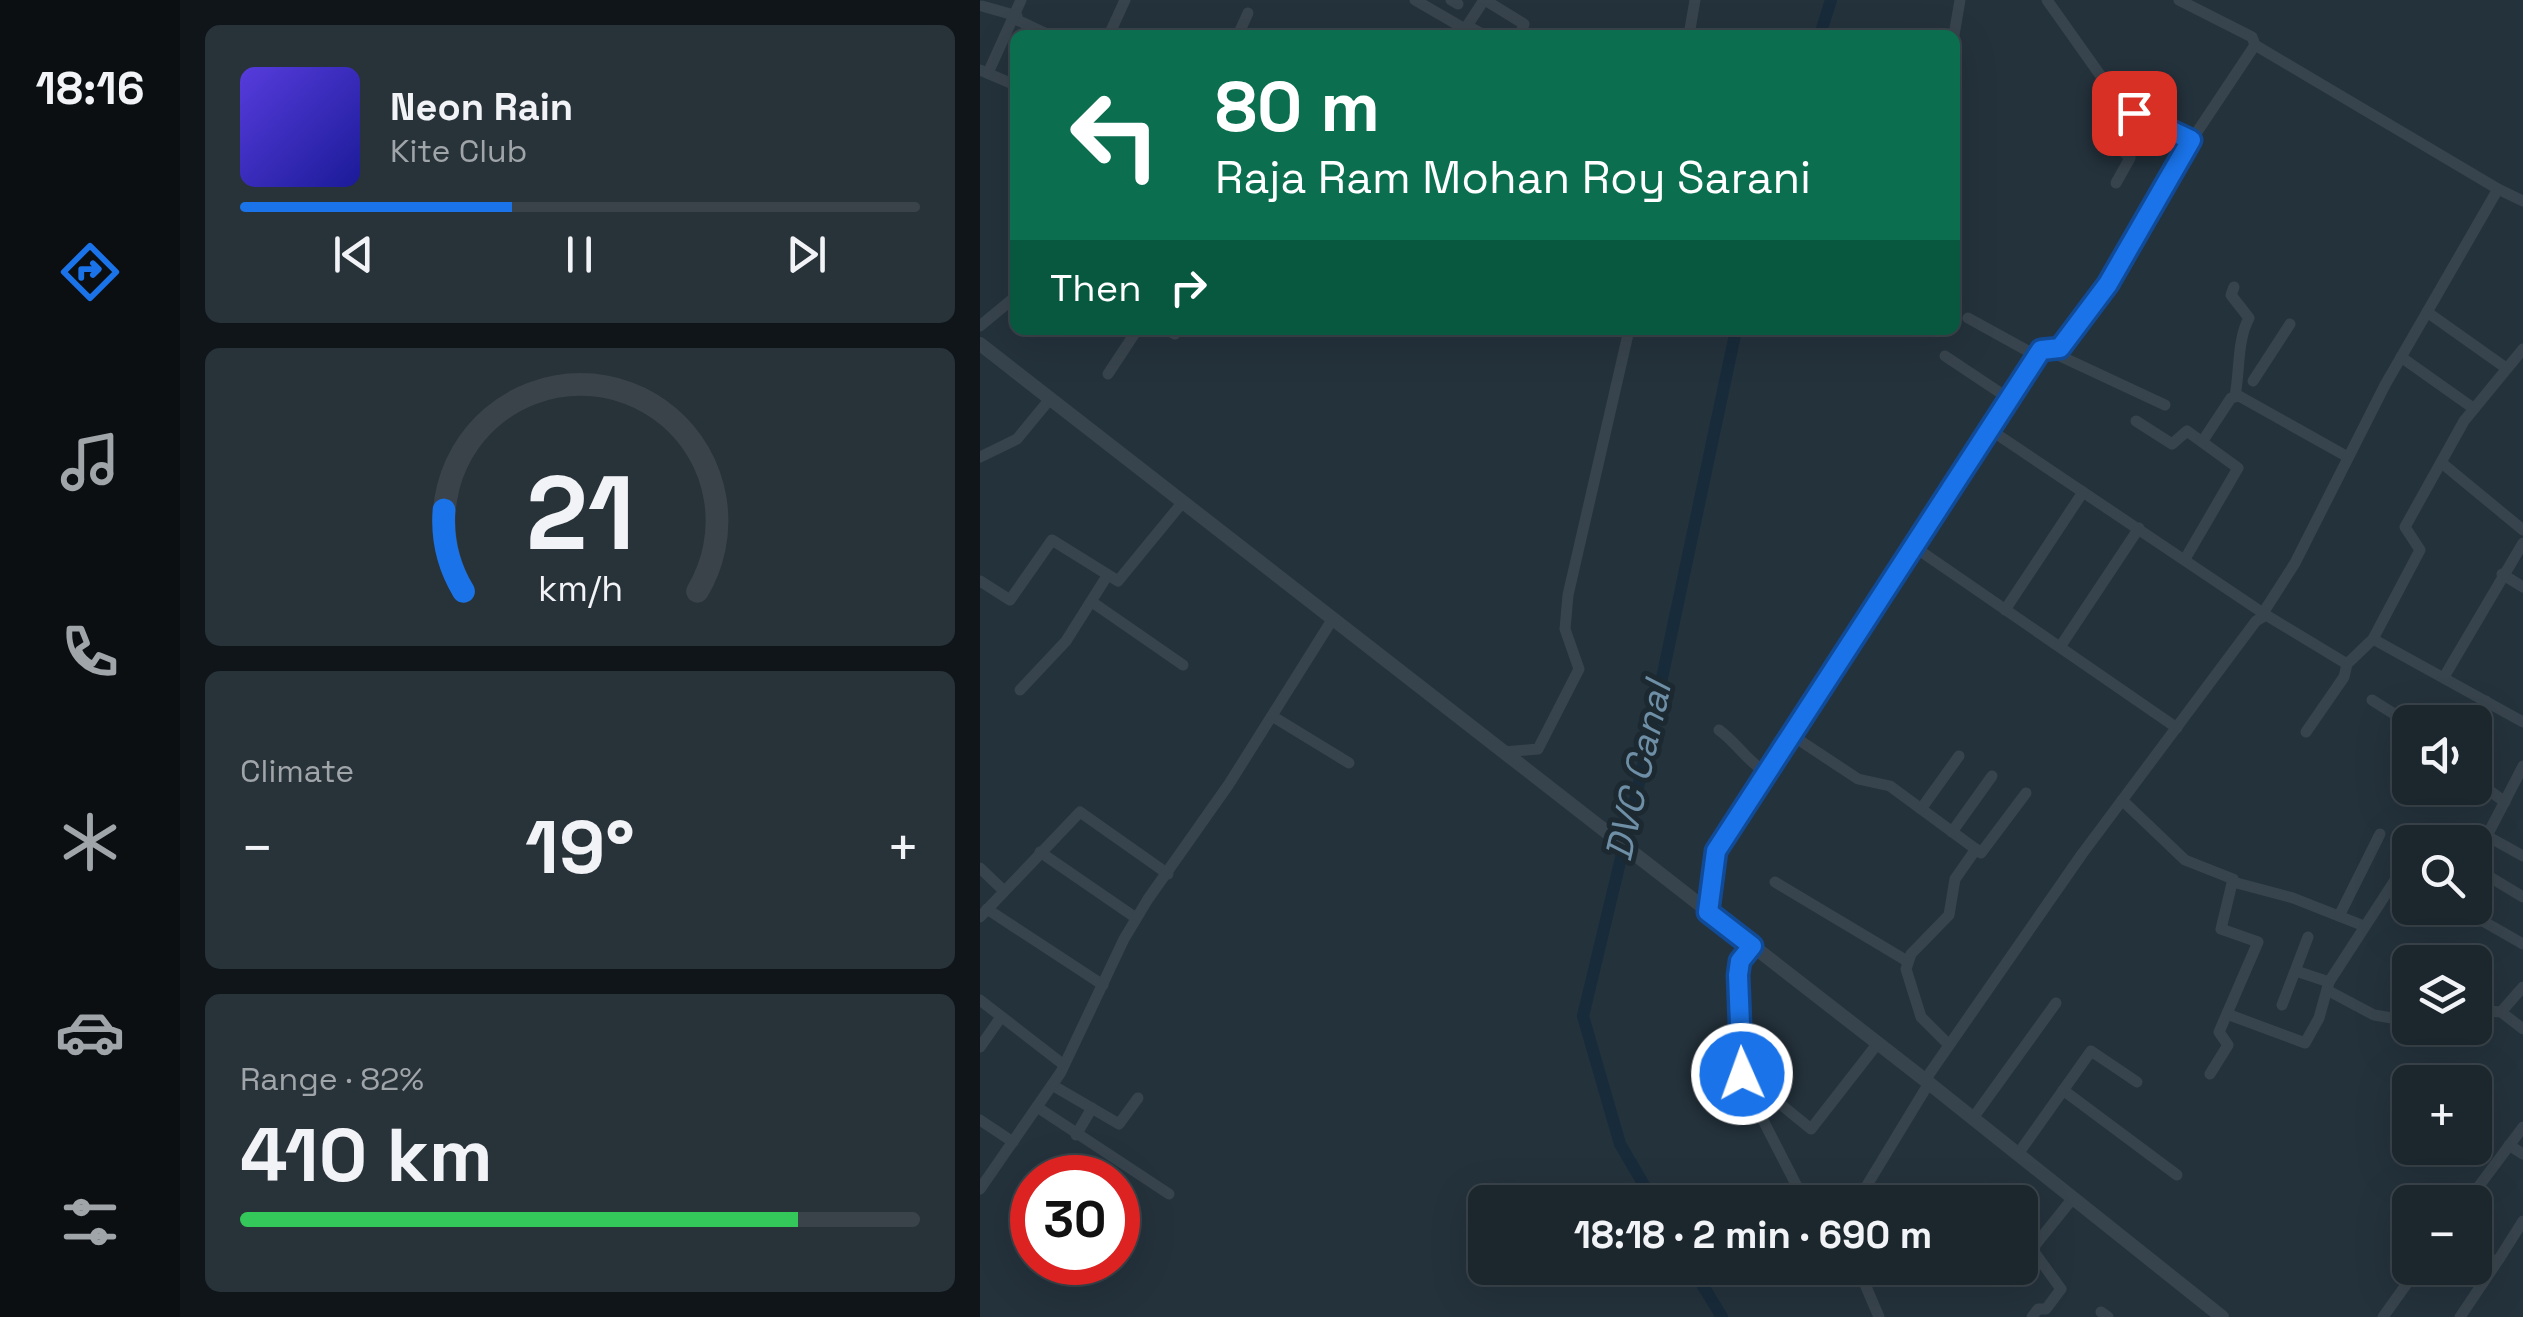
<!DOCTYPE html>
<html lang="en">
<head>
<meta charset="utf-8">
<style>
  :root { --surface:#1b262d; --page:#283239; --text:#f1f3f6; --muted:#a0a5aa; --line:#394349; --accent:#1a73e8 }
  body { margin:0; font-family:"Space Grotesk",sans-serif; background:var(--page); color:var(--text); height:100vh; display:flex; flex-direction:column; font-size:38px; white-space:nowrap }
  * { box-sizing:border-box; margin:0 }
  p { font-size:32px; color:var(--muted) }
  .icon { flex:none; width:55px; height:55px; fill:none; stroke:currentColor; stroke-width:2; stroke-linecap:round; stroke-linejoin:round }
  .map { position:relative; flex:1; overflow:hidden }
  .side { display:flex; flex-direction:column; gap:25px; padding:25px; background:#0f1519; width:800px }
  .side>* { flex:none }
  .top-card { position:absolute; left:30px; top:30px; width:950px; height:305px; border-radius:15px; box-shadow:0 10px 40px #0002,0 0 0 2px var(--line); background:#0b6e4f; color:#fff; overflow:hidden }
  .fabs { position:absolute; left:1412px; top:705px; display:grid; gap:20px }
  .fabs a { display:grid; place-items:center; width:100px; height:100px; border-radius:15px; background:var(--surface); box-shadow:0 10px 40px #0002,0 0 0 2px var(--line); font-size:50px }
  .speed { position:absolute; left:30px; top:1155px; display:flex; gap:20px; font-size:50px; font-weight:700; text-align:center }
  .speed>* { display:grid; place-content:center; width:130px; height:130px; border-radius:50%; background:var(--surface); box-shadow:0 10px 40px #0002,0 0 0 2px var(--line); line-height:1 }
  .speed .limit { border:15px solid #d22; background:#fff; color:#111 }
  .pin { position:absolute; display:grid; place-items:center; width:85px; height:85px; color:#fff; margin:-42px; border-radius:20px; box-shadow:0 5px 15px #0006 }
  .me { position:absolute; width:110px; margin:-55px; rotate:358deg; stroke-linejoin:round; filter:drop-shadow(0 0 8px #0008) }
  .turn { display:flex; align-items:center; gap:35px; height:210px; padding:0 40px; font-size:45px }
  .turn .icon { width:130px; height:130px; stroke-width:2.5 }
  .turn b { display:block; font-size:70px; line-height:85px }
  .then { display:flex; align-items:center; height:95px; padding:0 40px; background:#0003; gap:20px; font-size:38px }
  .big { font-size:75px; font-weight:700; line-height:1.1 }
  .side .tile { flex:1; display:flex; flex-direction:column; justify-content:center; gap:15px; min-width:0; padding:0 35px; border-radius:15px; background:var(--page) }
  .side .dial { align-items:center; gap:0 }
  .dial svg { height:260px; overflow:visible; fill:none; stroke:var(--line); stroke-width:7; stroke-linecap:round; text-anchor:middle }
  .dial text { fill:var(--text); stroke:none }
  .song { display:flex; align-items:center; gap:30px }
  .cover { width:120px; height:120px; border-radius:15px; background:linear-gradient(135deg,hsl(250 70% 55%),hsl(240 70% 35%)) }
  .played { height:10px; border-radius:5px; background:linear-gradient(90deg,var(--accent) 40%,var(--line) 40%) }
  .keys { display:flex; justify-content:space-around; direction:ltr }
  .heat { display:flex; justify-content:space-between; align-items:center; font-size:55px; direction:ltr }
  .charge { height:15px; border-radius:8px; background:linear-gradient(90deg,#34c759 82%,var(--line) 0) }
  .trip { position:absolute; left:488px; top:1185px; width:570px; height:100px; border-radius:15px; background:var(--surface); box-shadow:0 10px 40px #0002,0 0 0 2px var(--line); font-weight:700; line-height:100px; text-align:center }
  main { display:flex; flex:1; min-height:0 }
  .dock { display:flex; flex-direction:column; width:180px; justify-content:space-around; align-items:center; background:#0b0f12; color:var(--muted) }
  .dock .icon { width:70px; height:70px }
  .dock .selected { color:var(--accent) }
  .dock b { font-size:45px; color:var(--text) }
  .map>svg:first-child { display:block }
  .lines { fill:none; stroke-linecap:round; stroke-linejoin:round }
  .canal { stroke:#182b3a; stroke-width:12 }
  .minor { stroke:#38444d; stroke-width:11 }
  .tertiary { stroke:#38444d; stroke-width:14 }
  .route-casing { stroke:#114b97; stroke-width:25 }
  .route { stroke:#1a73e8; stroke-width:18 }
  .labels { text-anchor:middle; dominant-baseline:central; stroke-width:10; stroke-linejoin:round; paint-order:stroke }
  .water-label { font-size:38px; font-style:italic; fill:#6e8fa6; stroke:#1d2931 }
</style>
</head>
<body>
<main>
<nav class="dock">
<b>18:16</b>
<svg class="icon selected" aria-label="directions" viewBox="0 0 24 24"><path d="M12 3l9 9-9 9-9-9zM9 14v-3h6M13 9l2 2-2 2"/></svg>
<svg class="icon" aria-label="music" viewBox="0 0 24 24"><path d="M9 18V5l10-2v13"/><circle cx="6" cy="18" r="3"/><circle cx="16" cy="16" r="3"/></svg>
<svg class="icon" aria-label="phone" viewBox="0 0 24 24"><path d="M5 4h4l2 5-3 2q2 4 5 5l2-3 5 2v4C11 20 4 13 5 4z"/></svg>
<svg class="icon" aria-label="climate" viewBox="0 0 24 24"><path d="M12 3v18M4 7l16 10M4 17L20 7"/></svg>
<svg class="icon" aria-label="car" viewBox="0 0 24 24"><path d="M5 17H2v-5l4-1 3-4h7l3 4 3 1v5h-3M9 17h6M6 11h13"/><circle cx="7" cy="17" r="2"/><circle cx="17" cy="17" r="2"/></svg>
<svg class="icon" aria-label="filters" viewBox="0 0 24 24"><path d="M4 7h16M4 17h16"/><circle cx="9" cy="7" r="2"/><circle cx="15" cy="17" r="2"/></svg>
</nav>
<section class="side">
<div class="tile">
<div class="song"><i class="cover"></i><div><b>Neon Rain</b><p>Kite Club</p></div></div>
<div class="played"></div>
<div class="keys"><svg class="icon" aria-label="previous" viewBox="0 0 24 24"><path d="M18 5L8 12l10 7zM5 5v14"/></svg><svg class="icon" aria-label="pause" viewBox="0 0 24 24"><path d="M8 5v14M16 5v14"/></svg><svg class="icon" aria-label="next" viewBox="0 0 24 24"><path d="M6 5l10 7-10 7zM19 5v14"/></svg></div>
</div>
<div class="tile dial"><svg viewBox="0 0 100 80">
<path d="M14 69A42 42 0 1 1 86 69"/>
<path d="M14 69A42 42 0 0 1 8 44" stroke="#1a73e8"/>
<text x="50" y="56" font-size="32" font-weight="700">21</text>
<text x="50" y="72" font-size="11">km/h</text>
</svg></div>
<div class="tile"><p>Climate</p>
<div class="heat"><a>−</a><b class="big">19°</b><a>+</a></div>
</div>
<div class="tile"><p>Range · 82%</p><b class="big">410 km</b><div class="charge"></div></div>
</section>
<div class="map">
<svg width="1543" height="1317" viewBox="0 0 1543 1317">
  <rect width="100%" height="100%" fill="#24323c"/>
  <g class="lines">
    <g class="canal">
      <polyline points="840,35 851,0"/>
      <polyline points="674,1202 640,1144 603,1016 665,758 756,330"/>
      <polyline points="712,1268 742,1317"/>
    </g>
    <g class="minor">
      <polyline points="435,0 485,29 504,0"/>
      <polyline points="471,0 478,4"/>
      <polyline points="505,0 544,24 540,35"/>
      <polyline points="1067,0 1140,103 1211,140"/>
      <polyline points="1199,0 1272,37 1275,45"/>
      <polyline points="2,6 37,16"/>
      <polyline points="35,19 69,35"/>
      <polyline points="488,26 504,35"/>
      <polyline points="129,35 145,0"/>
      <polyline points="258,35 268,13"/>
      <polyline points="302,35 302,34"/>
      <polyline points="709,35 715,0"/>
      <polyline points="974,35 980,0"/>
      <polyline points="0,70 35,85"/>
      <polyline points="8,73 41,0"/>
      <polyline points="1136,183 1150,158 1137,145 1154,113"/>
      <polyline points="1518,189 1543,201"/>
      <path d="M1254,287L1251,295L1269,318C1257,340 1260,370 1255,396"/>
      <polyline points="1447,312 1526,368"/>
      <polyline points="988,318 1057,356"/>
      <polyline points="0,326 35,297"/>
      <polyline points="187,330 195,334"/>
      <polyline points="1077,349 1080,356 1185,405"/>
      <polyline points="965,356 1031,400"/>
      <polyline points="1421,357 1493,408"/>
      <polyline points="128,374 157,330"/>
      <polyline points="1273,381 1310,324"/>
      <polyline points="1156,421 1192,444 1207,431 1258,468 1205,559"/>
      <polyline points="1012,431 1286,615"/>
      <polyline points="1222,442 1251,398 1259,396 1366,456"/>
      <polyline points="0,457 37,439 70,399"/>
      <polyline points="1463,464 1543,530"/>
      <polyline points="933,546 1197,728"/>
      <polyline points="1522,574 1543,587"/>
      <polyline points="0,581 30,600 72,540 138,581 202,503"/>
      <polyline points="112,602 203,665"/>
      <polyline points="1025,610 1103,492"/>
      <polyline points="1393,639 1543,722"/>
      <polyline points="1080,647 1159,528"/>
      <polyline points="1464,677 1543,543"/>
      <polyline points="40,690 86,641 127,576"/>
      <polyline points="1392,700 1430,724"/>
      <polyline points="292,716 369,763"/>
      <polyline points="1494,722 1506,701"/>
      <path d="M739,730C757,743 766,760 784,771"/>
      <polyline points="1326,732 1364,677 1367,664"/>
      <polyline points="810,734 878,779 910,786 1001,853 1046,793"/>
      <polyline points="524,752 558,749 599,669 585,629 588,595 649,330"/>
      <polyline points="1495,780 1525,802"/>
      <polyline points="1142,800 1205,860 1253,879 1241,929 1278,942 1239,1032 1248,1045 1230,1074"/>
      <polyline points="941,809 979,756"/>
      <polyline points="972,832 1012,776"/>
      <polyline points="1507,836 1543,856"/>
      <polyline points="60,852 156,918"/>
      <polyline points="1495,859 1543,766"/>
      <polyline points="0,868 23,890"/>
      <polyline points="1495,868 1543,897"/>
      <polyline points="795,882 927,961"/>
      <polyline points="1253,882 1313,898 1384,926"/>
      <polyline points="1480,908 1543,944"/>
      <polyline points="7,909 123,985"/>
      <polyline points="729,912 733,866 743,835 1012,431 1061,349 1080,348 1128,283 1201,156 1275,45 1518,189 1405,385 1315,563 1283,613"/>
      <polyline points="1359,916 1400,834"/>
      <polyline points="0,917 100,812 188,874"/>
      <polyline points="772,945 760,961 758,975 763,1081 825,1202"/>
      <polyline points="1316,971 1349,982"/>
      <polyline points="1347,990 1394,1015 1430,1021"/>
      <polyline points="0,1000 84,1065"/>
      <polyline points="1302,1005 1328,937"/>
      <polyline points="1495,1010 1521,1012 1543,1029"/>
      <polyline points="1521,1012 1543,987"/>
      <polyline points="1247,1014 1325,1043 1339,1018 1349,982 1430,857"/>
      <polyline points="969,1045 941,1017 926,969 931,954 969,915 975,879 996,849"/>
      <polyline points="0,1047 21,1017"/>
      <polyline points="945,1080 1102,854 1276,621 1286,615 1367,664 1393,639 1440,550 1425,527 1484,421 1543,349"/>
      <polyline points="72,1085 139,1124 158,1098"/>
      <polyline points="1083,1090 1197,1175"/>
      <polyline points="57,1107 189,1194"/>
      <polyline points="804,1107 831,1129 898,1043"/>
      <polyline points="993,1118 1076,1003"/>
      <polyline points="0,1120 33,1142"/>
      <polyline points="96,1135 112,1108"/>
      <polyline points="1529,1145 1543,1154"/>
      <polyline points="1038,1154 1111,1051 1157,1082"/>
      <polyline points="0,1189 81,1072 144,939 168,899 249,784 352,620"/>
      <polyline points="889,1202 881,1195 949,1083"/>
      <polyline points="1487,1202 1543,1127"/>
      <polyline points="1495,1250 1511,1261 1519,1259 1543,1221"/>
      <polyline points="869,1268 881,1275 899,1317"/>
      <polyline points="995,1268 1013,1279"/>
      <polyline points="1121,1312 1128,1317"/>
      <polyline points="1052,1317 1058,1309 1066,1309 1081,1289 1052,1249 1093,1198"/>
      <polyline points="1403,1317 1438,1268"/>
      <polyline points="1480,1317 1519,1259"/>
    </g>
    <polyline class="tertiary" points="0,344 945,1080 1242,1317"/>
  </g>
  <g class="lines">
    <g class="route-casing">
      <polyline id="route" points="762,1074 758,975 760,961 772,946 728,912 736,851 1061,350 1080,348 1128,284 1211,140 1154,113"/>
    </g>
    <use href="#route" class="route"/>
  </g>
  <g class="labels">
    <g class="water-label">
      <text transform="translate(658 771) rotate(-77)">DVC Canal</text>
    </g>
  </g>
</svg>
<div class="fabs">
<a><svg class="icon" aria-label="sound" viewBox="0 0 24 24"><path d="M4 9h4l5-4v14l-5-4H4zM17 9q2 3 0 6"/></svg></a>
<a><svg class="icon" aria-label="search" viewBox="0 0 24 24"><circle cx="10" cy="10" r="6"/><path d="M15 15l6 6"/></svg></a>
<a><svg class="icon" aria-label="layers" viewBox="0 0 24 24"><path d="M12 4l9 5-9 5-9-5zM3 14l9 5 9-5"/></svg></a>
<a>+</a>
<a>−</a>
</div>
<div class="speed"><div class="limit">30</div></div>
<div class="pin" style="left:1154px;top:113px;background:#d93025"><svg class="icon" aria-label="arrive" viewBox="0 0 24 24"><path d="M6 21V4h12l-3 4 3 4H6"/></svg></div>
<svg class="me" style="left:762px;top:1074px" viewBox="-20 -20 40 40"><circle r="17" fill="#1a73e8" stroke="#fff" stroke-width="3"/><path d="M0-11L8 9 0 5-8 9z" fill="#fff"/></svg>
<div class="trip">18:18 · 2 min · 690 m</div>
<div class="top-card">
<div class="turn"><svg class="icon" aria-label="left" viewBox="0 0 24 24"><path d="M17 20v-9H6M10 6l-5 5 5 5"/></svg><div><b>80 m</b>Raja Ram Mohan Roy Sarani</div></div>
<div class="then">Then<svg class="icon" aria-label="right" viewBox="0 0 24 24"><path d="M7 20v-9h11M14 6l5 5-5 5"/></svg></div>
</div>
</div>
</main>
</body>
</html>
